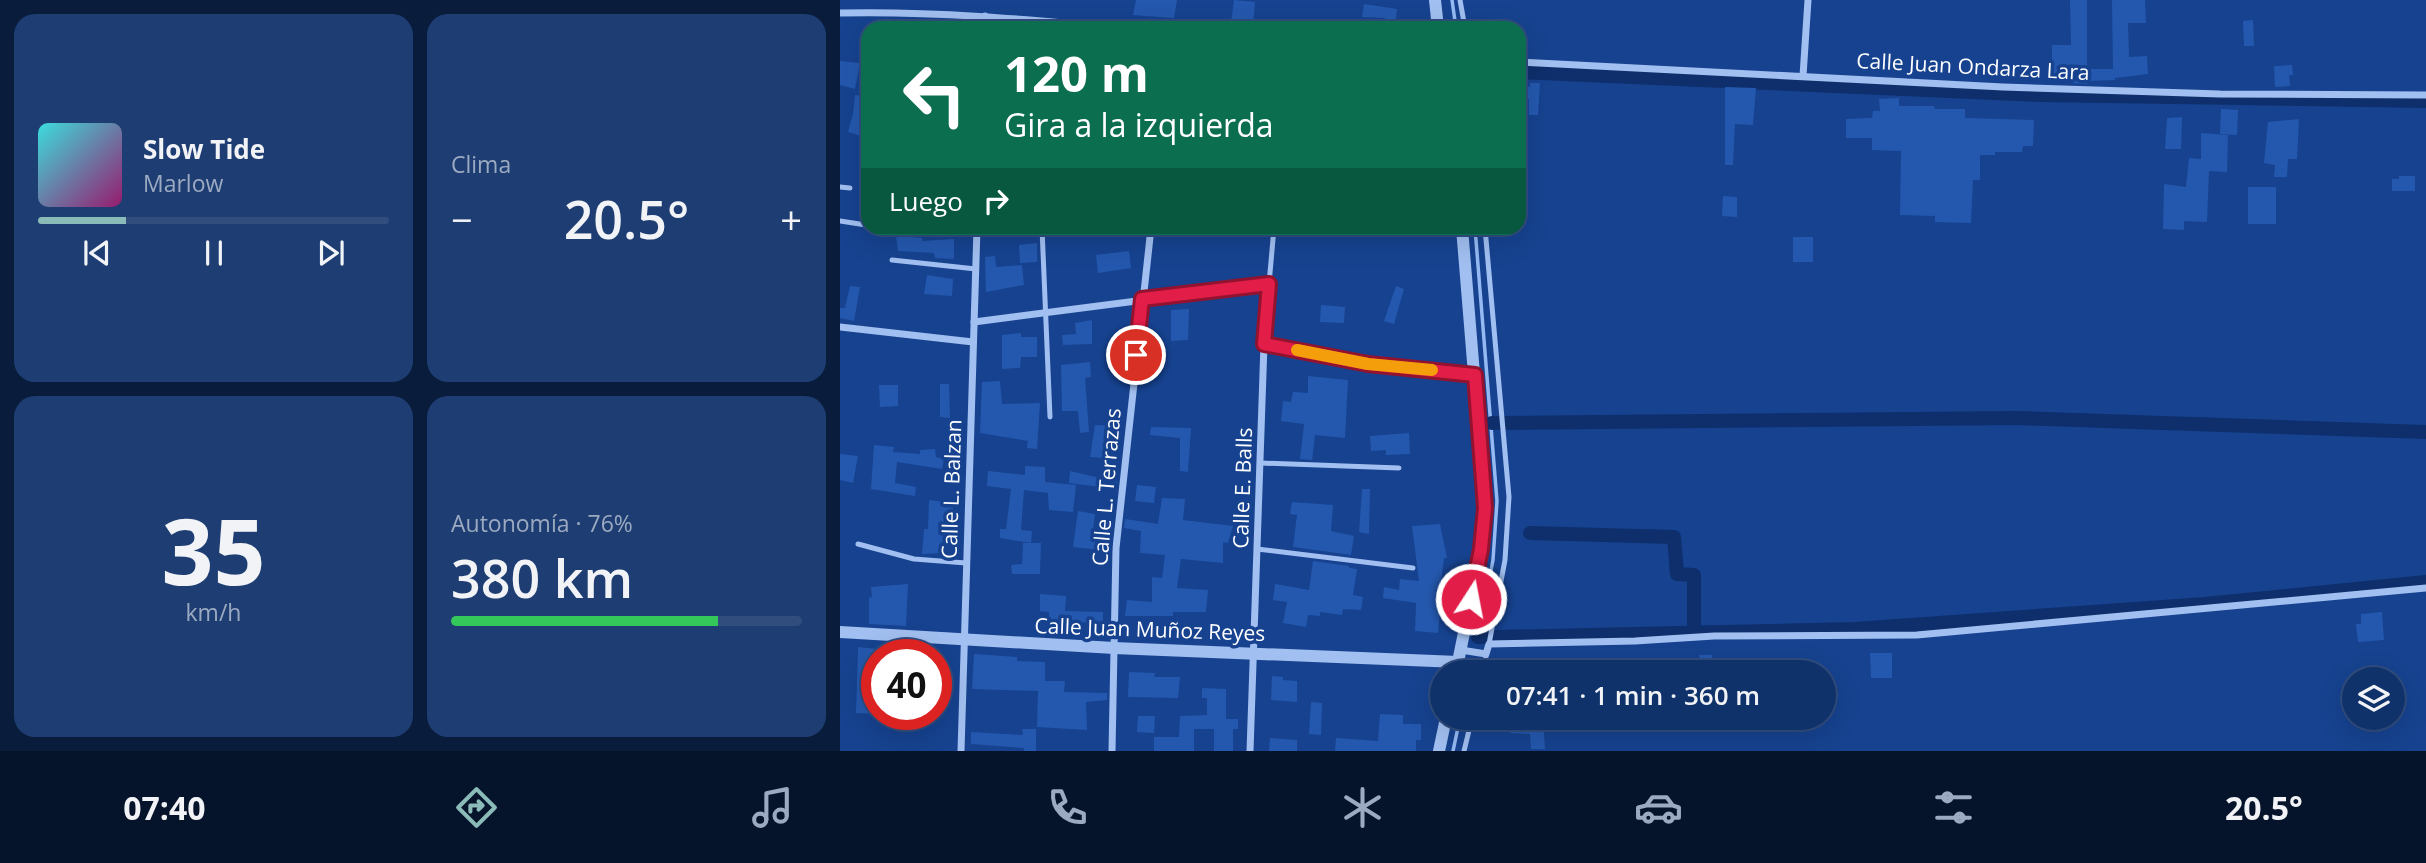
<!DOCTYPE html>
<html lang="es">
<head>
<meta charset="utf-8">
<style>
  :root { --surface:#10326b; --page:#1e3e73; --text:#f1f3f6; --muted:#9caac1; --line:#304d7e; --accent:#8bbbb9 }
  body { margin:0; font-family:"Open Sans",sans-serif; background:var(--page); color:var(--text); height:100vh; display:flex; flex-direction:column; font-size:26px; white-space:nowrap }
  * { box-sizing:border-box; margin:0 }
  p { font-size:23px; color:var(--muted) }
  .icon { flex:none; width:38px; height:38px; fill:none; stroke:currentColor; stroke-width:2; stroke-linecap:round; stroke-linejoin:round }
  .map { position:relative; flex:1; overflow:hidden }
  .panel { display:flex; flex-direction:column; gap:14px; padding:14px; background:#091c3b; width:840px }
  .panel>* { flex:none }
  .guide { position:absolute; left:21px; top:21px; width:665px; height:214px; border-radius:21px; box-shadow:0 7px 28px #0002,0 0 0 2px var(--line); background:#0b6e4f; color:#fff; overflow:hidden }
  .buttons { position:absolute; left:1502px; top:667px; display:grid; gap:14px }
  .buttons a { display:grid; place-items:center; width:63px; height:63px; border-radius:50%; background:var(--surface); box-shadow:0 7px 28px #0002,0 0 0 2px var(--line); font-size:35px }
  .speed { position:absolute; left:21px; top:639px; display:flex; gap:14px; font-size:35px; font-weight:700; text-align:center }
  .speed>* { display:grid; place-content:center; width:91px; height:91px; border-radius:50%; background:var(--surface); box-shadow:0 7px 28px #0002,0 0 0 2px var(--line); line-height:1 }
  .speed .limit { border:10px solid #d22; background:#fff; color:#111 }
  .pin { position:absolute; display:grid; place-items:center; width:60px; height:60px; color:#fff; margin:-30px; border:4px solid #fff; border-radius:50%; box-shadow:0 2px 7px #0007 }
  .me { position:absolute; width:77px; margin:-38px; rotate:11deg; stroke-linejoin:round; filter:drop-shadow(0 0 5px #0008) }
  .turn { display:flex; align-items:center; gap:24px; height:147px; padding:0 28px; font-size:32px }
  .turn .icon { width:91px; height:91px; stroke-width:2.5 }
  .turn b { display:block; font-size:49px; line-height:60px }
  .then { display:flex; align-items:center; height:66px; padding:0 28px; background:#0003; gap:14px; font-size:26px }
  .big { font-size:52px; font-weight:600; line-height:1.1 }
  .panel .card { flex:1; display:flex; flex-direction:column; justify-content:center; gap:10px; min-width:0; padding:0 24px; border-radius:21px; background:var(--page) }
  .panel .dial { align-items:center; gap:0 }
  .dial b { font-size:91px; line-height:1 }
  .song { display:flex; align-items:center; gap:21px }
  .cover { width:84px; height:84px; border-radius:10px; background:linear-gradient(135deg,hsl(180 70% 55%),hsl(320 70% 35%)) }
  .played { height:7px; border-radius:4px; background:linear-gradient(90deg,var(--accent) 25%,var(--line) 25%) }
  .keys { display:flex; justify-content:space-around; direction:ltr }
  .heat { display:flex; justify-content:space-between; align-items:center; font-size:38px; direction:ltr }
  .charge { height:10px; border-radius:5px; background:linear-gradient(90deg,#34c759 76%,var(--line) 0) }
  .panel .tiles { flex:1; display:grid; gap:14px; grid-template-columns:repeat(2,1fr) }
  .trip { position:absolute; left:590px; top:660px; width:406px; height:70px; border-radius:35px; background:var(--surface); box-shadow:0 7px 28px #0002,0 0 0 2px var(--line); font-weight:600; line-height:70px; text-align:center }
  .tabs { display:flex; height:112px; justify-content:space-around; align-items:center; background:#06142b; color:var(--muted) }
  .tabs .icon { width:49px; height:49px }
  .tabs .current { color:var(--accent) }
  .tabs b { font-size:32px; color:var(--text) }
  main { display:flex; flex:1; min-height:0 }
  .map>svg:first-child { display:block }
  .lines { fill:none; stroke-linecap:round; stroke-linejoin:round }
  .stream { stroke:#94b9f3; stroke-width:3.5 }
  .canal { stroke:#0e2f6c; stroke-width:14 }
  .building { fill:#2458ae }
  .service { stroke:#a1bff0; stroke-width:5 }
  .minor { stroke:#a1bff0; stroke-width:7 }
  .tertiary { stroke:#a1bff0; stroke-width:12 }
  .route-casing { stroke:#92132f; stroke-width:18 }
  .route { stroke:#e11d48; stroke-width:12 }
  .slow { stroke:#f59e0b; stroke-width:12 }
  .labels { text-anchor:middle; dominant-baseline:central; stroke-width:7; stroke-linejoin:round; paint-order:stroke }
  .street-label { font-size:21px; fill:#fff; stroke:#16428f }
</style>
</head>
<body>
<main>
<section class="panel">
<div class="tiles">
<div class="card">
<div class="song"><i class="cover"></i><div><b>Slow Tide</b><p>Marlow</p></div></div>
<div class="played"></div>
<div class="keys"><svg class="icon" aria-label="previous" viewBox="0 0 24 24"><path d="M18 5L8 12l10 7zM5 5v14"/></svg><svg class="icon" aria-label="pause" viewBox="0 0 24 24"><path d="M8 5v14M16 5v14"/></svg><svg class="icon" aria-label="next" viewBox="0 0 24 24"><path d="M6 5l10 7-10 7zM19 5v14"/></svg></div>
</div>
<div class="card"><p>Clima</p>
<div class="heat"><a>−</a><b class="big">20.5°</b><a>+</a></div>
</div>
<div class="card dial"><b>35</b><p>km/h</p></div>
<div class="card"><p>Autonomía · 76%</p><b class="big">380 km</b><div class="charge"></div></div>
</div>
</section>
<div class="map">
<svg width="1586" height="751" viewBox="0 0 1586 751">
  <rect width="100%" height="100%" fill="#16428f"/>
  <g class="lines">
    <g class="stream">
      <polyline points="612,0 616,28"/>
      <polyline points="635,228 657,501 653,560 638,637"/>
      <polyline points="629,672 631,664"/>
      <polyline points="613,751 620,718"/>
    </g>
    <g class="canal">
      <polyline points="679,72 1201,95 1586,101"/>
      <polyline points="652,423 1176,418 1586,432"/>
      <polyline points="690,533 834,537 837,574 854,575 854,631"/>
      <polyline points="638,637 643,637"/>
      <polyline points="657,637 1015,629 1365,604 1586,582"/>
    </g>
  </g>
  <g class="building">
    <polygon points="296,0 337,0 334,18 293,15"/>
    <polygon points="394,0 415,2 413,26 391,23"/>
    <polygon points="1230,0 1247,0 1247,69 1273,69 1272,0 1305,0 1306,23 1288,23 1289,57 1307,56 1308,74 1275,78 1275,80 1247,81 1247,84 1231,83 1231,79 1219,79 1219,74 1212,74 1212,45 1231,45"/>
    <polygon points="524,4 557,9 555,28 544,28 545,18 522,17"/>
    <polygon points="1413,20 1414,46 1404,46 1403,21"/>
    <polygon points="0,61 20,63 15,89 0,85"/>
    <polygon points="1452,65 1453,75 1449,75 1450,86 1435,87 1434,66"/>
    <polygon points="690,83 700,83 698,115 689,115 689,99 679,98 679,87 690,87"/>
    <polygon points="885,87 916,88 913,125 895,124 893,165 885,165"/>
    <polygon points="15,95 28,96 28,135 21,133 21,136 8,132 13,114"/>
    <polygon points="1059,98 1059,106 1094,106 1095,109 1125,109 1125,118 1194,120 1193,146 1183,146 1182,152 1155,152 1155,155 1140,155 1140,180 1133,180 1131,223 1095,222 1095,216 1060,215 1061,151 1032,150 1032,138 1006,138 1006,119 1032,118 1033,111 1040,111 1039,99"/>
    <polygon points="1381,109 1398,110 1397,135 1380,134"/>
    <polygon points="1342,117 1341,149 1325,149 1327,118"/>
    <polygon points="1459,119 1457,159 1448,159 1447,177 1434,177 1435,165 1424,163 1428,122"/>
    <polygon points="1361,133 1388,135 1387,172 1369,171 1367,222 1344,221 1344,230 1323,229 1324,184 1346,187 1349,158 1361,159"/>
    <polygon points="1559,176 1575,176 1575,191 1552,191 1552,179 1559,179"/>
    <rect x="1408" y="187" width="28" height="37"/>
    <polygon points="883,196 897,197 897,217 882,216"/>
    <polygon points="56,236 82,238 82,241 114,239 114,259 95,258 94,253 58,251"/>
    <rect x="953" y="237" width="20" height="25"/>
    <polygon points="197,243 197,262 180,263 179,245"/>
    <polygon points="289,251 291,268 258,273 256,255"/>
    <polygon points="155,256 156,267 182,265 184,285 146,292 145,257"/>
    <polygon points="87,275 113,279 112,296 84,294"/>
    <polygon points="10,286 20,287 14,321 0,318 0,308 5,308"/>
    <polygon points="556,286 564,289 554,324 544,321"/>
    <polygon points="481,305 505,307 504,323 480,322"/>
    <polygon points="349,309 348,340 331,341 331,310"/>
    <polygon points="252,320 252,344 223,345 222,335 236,334 235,323"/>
    <polygon points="181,333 181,337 197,337 197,357 181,357 180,368 162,369 162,335"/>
    <polygon points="250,362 251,377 245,378 249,432 240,433 238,411 222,411 221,365"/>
    <polygon points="468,376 508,380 505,438 475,435 472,460 460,459 464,424 441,421 443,401 451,402 453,392 468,393"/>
    <polygon points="160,381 162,404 200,403 197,449 187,448 188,441 140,433 142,382"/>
    <polygon points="100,384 109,384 110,418 100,417"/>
    <polygon points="39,385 58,385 58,406 40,407"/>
    <polygon points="255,425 271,426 268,450 264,449 263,458 250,457"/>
    <polygon points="311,427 351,428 348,472 340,471 340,438 310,435"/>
    <polygon points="569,433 570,454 546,455 546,450 531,451 530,436"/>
    <polygon points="34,445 54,447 53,452 80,454 80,450 95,449 96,457 104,459 102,469 57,462 55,483 76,487 75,496 31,489"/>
    <polygon points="0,454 18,456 13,483 0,480"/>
    <polygon points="185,466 205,467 205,482 236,485 233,512 209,510 208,493 184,490 181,530 192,531 191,543 160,538 160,529 166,529 171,489 147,486 148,471 185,475"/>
    <polygon points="230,471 277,482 276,489 229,483"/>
    <polygon points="297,485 316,487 314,503 295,501"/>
    <polygon points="522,489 530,489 529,534 519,532"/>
    <polygon points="322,498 345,499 343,520 393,526 388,543 383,542 383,563 341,559 337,588 368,590 366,612 333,612 333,616 285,616 287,600 312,602 312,577 322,578 325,555 300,553 301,531 284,528 285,519 318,524"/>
    <polygon points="89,500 113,503 113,513 105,512 103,553 82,554 84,529 88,529"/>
    <polygon points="452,502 493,505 491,531 514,536 511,555 453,547 457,515 450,514"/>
    <polygon points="238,511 255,514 253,530 261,531 260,550 233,547"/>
    <polygon points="600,524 607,558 604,558 601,582 612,582 608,612 600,611 598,633 575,631 576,603 543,598 544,587 559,590 560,579 579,581 572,526"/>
    <polygon points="183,543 201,543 200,574 172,574 171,565 182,564"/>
    <polygon points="473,561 509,566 509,568 517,569 513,595 523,597 521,610 503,609 502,615 480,612 480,616 468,615 466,627 443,623 447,602 433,600 435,584 469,590"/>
    <polygon points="68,584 66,626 29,624 29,598 32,597 31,587"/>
    <polygon points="200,594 226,596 225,611 263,612 263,623 243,622 242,633 209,631 209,612 200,611"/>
    <polygon points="1542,612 1544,640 1518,642 1516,624 1521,624 1521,614"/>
    <polygon points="18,647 37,649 37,714 16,713"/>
    <polygon points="1030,653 1052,653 1052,678 1031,678"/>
    <polygon points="134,654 177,657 177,661 205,662 205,681 225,681 224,692 267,693 267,700 246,702 247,730 197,727 198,691 132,689"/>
    <polygon points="859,655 872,655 872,659 878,658 878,672 849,672 849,661 860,660"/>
    <polygon points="108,668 107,709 96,708 96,669"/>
    <polygon points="289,672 315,673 314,677 340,677 338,698 288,697"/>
    <polygon points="432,676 443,677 443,680 457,681 457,702 431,700"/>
    <polygon points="362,688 386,689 386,719 398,719 398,729 393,729 393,751 374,751 374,729 354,729 354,751 314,751 314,737 339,737 340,716 367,715 367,698 362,698"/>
    <polygon points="471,702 482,703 481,735 469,734"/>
    <polygon points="540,714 563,715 563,724 581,724 581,740 576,740 576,751 495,751 496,738 538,741"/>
    <polygon points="298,716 315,716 314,733 297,732"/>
    <polygon points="694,718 703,718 705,749 691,749 690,734 670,733 670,722 693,722"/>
    <polygon points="182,729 196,729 196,751 184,751 184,748 131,744 131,732 183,735"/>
    <polygon points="430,738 457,740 457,751 429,751"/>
  </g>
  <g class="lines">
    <g class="service">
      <polyline points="620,0 625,28"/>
      <polyline points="0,187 10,188"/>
      <polyline points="0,221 26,225"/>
      <polyline points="202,228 210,417"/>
      <polyline points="645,228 669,497 665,560 649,644"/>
      <polyline points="52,260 136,269"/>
      <polyline points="429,284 434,228"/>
      <polyline points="424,344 528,364 632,375"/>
      <polyline points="421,463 559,468"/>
      <polyline points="18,544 74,559 126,563"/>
      <polyline points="417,549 573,568"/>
      <polyline points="645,672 646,654"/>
      <polyline points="624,751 632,718"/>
    </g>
    <g class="minor">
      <path d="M0,13C93,11 185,19 278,28"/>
      <polyline points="145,28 145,16"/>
      <polyline points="679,62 1163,87 1380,94 1586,95"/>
      <polyline points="963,76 968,0"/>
      <polyline points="134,322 429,284 424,344 410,751"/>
      <polyline points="0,327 133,342"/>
      <polyline points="621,650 646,654 649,644 795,641 874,636 1077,635 1586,588"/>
      <polyline points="121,751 137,228"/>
      <polyline points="272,751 276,548 311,228"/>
    </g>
    <g class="tertiary">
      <polyline points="595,0 598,28"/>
      <polyline points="0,632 274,648 618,662"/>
      <polyline points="616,672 641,549 645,508 622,228"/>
      <polyline points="599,751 606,718"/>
    </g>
  </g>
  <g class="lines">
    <g class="route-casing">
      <polyline id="route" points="296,355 302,299 429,284 424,344 528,364 635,375 645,508 641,549 631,599"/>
    </g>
    <use href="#route" class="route"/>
    <polyline class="slow" points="457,350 528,364 592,370"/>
  </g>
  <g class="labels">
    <g class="street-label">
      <text transform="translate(1133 66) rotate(3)">Calle Juan Ondarza Lara</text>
      <text transform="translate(266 487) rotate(-85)">Calle L. Terrazas</text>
      <text transform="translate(402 488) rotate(-88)">Calle E. Balls</text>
      <text transform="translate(111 489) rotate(-88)">Calle L. Balzan</text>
      <text transform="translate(310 629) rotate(2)">Calle Juan Muñoz Reyes</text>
    </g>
  </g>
</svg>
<div class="buttons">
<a><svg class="icon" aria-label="layers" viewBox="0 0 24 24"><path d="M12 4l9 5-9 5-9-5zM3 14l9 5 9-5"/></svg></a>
</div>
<div class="speed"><div class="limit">40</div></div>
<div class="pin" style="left:296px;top:355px;background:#d93025"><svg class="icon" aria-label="arrive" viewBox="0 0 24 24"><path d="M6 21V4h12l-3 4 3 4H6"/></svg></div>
<svg class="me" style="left:631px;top:599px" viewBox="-20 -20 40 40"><circle r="17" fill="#e11d48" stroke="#fff" stroke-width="3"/><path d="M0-11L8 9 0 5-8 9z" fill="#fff"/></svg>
<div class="trip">07:41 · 1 min · 360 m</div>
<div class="guide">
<div class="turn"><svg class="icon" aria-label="left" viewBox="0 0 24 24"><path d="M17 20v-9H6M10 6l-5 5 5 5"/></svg><div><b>120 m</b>Gira a la izquierda</div></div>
<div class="then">Luego<svg class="icon" aria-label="right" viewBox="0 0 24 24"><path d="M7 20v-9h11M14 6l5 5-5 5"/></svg></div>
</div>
</div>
</main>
<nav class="tabs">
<b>07:40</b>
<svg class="icon current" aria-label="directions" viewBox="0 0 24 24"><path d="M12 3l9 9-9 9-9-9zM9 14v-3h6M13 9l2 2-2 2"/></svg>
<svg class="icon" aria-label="music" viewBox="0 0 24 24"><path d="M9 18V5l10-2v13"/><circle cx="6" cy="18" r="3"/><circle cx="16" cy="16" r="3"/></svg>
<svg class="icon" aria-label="phone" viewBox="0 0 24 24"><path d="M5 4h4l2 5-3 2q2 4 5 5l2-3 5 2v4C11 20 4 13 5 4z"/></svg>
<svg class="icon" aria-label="climate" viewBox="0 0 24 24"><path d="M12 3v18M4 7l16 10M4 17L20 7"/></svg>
<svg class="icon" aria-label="car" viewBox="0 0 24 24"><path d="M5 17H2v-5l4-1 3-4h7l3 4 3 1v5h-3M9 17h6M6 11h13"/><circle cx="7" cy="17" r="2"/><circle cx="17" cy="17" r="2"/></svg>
<svg class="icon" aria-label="filters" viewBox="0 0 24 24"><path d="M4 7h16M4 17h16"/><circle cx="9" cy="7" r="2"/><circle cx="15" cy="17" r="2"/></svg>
<b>20.5°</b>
</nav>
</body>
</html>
